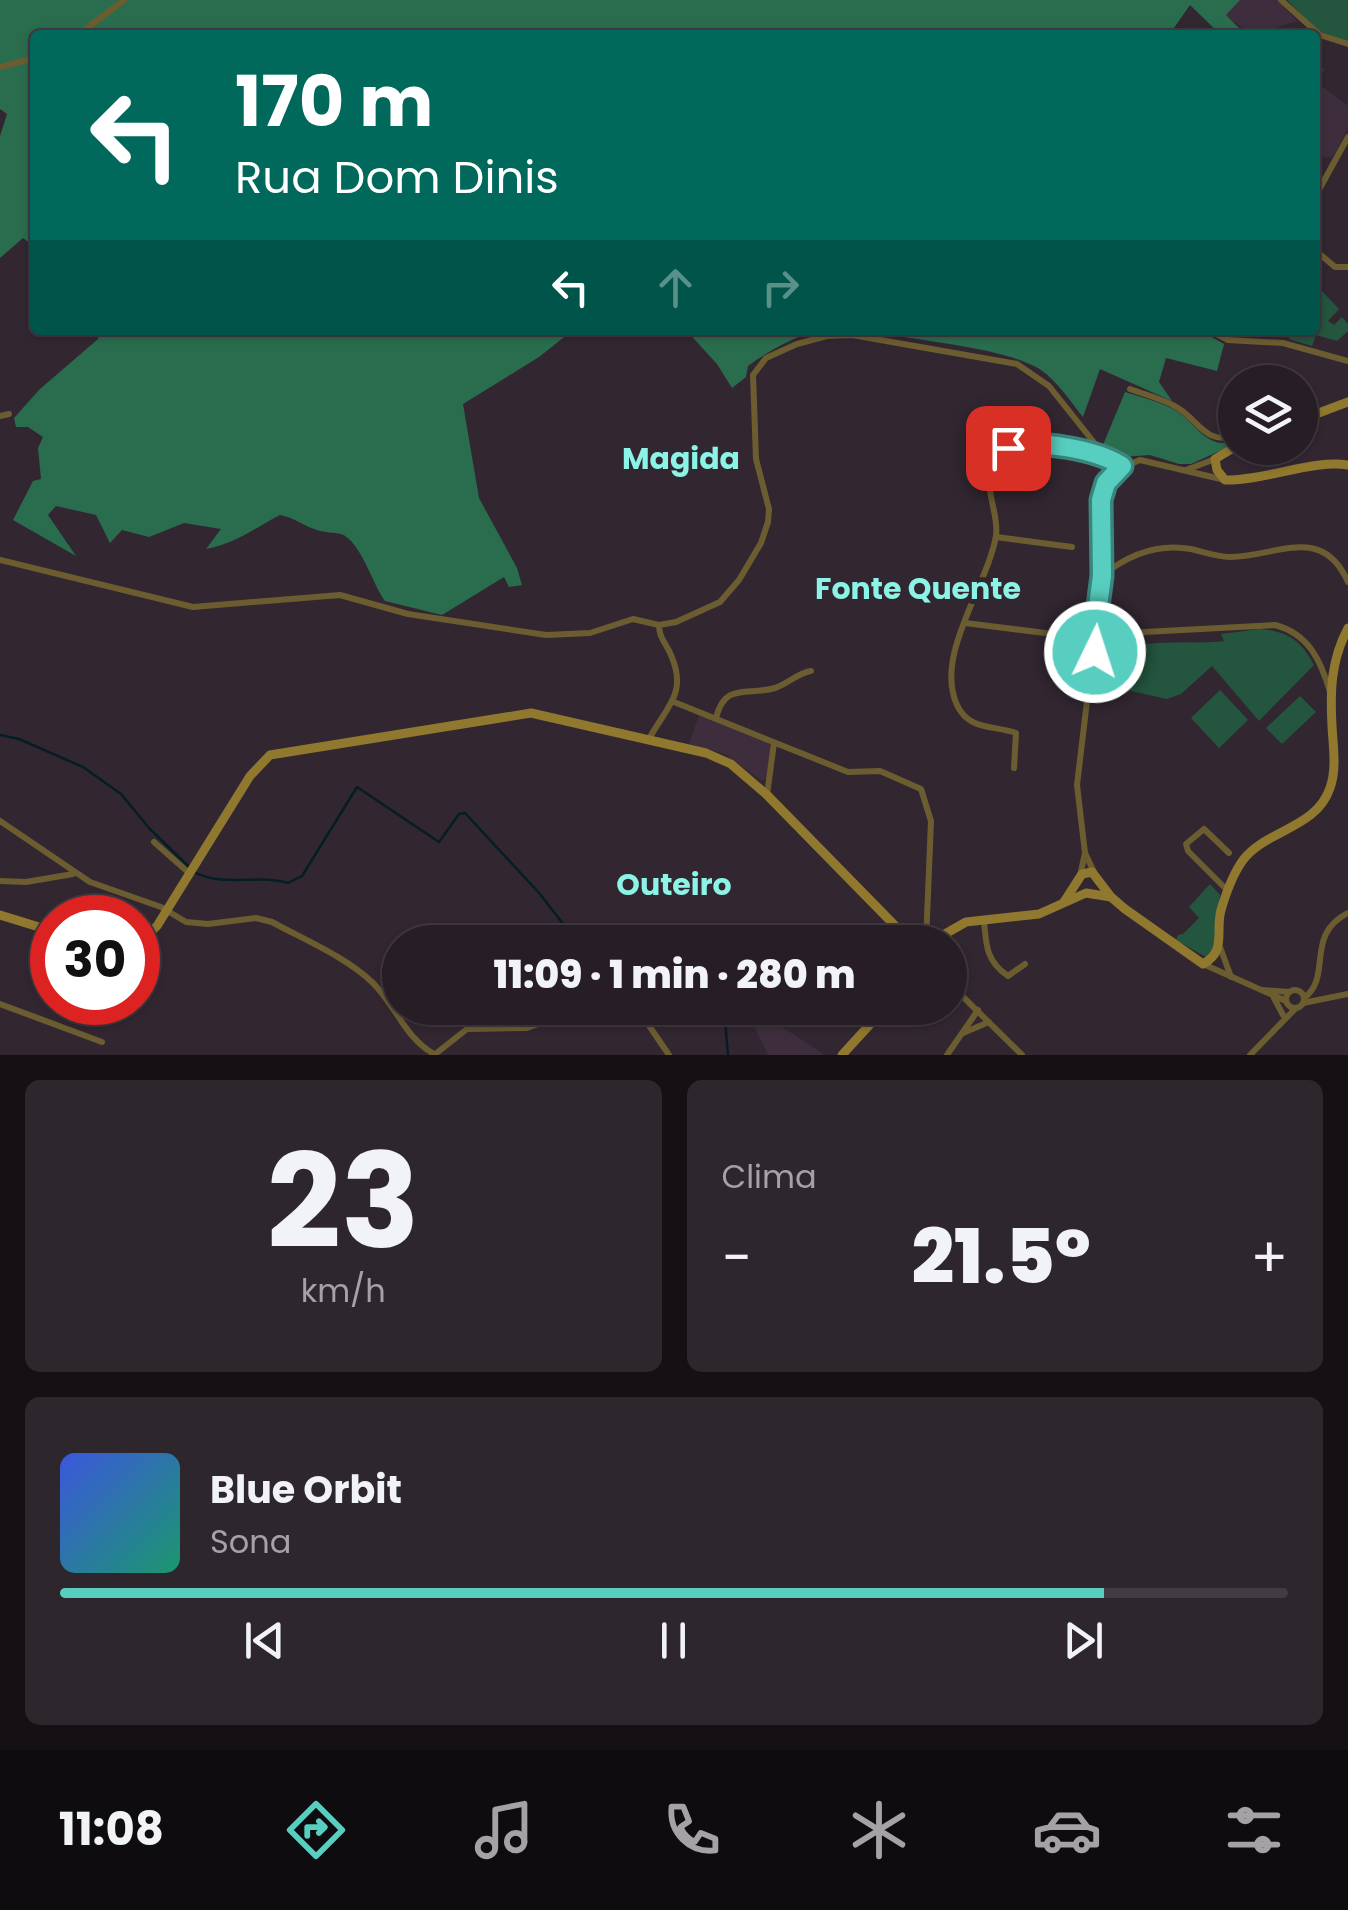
<!DOCTYPE html>
<html lang="pt">
<head>
<meta charset="utf-8">
<style>
  :root { --surface:#261d25; --page:#2e262d; --text:#f1f3f6; --muted:#a4a2a7; --line:#423b42; --accent:#58cec0 }
  body { margin:0; font-family:Poppins,sans-serif; background:var(--page); color:var(--text); height:100vh; display:flex; flex-direction:column; font-size:38px; white-space:nowrap }
  * { box-sizing:border-box; margin:0 }
  p { font-size:32px; color:var(--muted) }
  .icon { flex:none; width:55px; height:55px; fill:none; stroke:currentColor; stroke-width:2; stroke-linecap:round; stroke-linejoin:round }
  .map { position:relative; height:1055px; overflow:hidden }
  .details { display:flex; flex-direction:column; gap:25px; padding:25px; background:#151014; flex:1 }
  .details>* { flex:none }
  .guide { position:absolute; left:30px; top:30px; width:1290px; height:305px; border-radius:10px; box-shadow:0 2px 8px #0004,0 0 0 2px var(--line); background:#00695c; color:#fff; overflow:hidden }
  .buttons { position:absolute; left:1218px; top:365px; display:grid; gap:20px }
  .buttons a { display:grid; place-items:center; width:100px; height:100px; border-radius:50%; background:var(--surface); box-shadow:0 2px 8px #0004,0 0 0 2px var(--line); font-size:50px }
  .speed { position:absolute; left:30px; top:895px; display:flex; gap:20px; font-size:50px; font-weight:700; text-align:center }
  .speed>* { display:grid; place-content:center; width:130px; height:130px; border-radius:50%; background:var(--surface); box-shadow:0 2px 8px #0004,0 0 0 2px var(--line); line-height:1 }
  .speed .limit { border:15px solid #d22; background:#fff; color:#111 }
  .pin { position:absolute; display:grid; place-items:center; width:85px; height:85px; color:#fff; margin:-42px; border-radius:20px; box-shadow:0 5px 15px #0006 }
  .me { position:absolute; width:110px; margin:-55px; rotate:4deg; stroke-linejoin:round; filter:drop-shadow(0 0 8px #0008) }
  .turn { display:flex; align-items:center; gap:35px; height:210px; padding:0 40px; font-size:45px }
  .turn .icon { width:130px; height:130px; stroke-width:2.5 }
  .turn b { display:block; font-size:70px; line-height:85px }
  .lanes { display:flex; align-items:center; height:95px; padding:0 40px; background:#0003; justify-content:center; gap:50px; direction:ltr }
  .lanes .off { opacity:.35 }
  .big { font-size:75px; font-weight:800; line-height:1.1 }
  .details .card { flex:1; display:flex; flex-direction:column; justify-content:center; gap:15px; min-width:0; padding:0 35px; border-radius:15px; background:var(--page) }
  .details .dial { align-items:center; gap:0 }
  .dial b { font-size:130px; line-height:1 }
  .song { display:flex; align-items:center; gap:30px }
  .cover { width:120px; height:120px; border-radius:15px; background:linear-gradient(135deg,hsl(230 70% 55%),hsl(160 70% 35%)) }
  .played { height:10px; border-radius:5px; background:linear-gradient(90deg,var(--accent) 85%,var(--line) 85%) }
  .keys { display:flex; justify-content:space-around; direction:ltr }
  .heat { display:flex; justify-content:space-between; align-items:center; font-size:55px; direction:ltr }
  .details .tiles { flex:1; display:grid; gap:25px; grid-template-columns:1fr 1fr }
  .card:last-child { grid-column:span 2 }
  .trip { position:absolute; left:382px; top:925px; width:585px; height:100px; border-radius:50px; background:var(--surface); box-shadow:0 2px 8px #0004,0 0 0 2px var(--line); font-weight:800; line-height:100px; text-align:center }
  .menu { display:flex; height:160px; justify-content:space-around; align-items:center; background:#0f0c0f; color:var(--muted) }
  .menu .icon { width:70px; height:70px }
  .menu .selected { color:var(--accent) }
  .menu b { font-size:45px; color:var(--text) }
  .map>svg:first-child { display:block }
  .built { fill:#3e2e3d }
  .green { fill:#24553e }
  .forest { fill:#2a6c4e }
  .lines { fill:none; stroke-linecap:round; stroke-linejoin:round }
  .stream { stroke:#051e24; stroke-width:2.5 }
  .street { stroke:#6c5d31; stroke-width:6 }
  .secondary { stroke:#90792e; stroke-width:9 }
  .route-casing { stroke:#39867d; stroke-width:25 }
  .route { stroke:#58cec0; stroke-width:18 }
  .labels { text-anchor:middle; dominant-baseline:central; stroke-width:10; stroke-linejoin:round; paint-order:stroke }
  .neighbourhood-label { font-size:30px; font-weight:bold; fill:#8bf4e6; stroke:#322731 }
</style>
</head>
<body>
<div class="map">
<svg width="1348" height="1055" viewBox="0 0 1348 1055">
  <rect width="100%" height="100%" fill="#322731"/>
  <g class="built">
    <polygon points="1240,0 1277,0 1297,21 1252,35 1225,15"/>
    <polygon points="1315,64 1325,69 1317,83 1348,106 1348,128 1334,155 1326,158 1315,152"/>
    <polygon points="699,715 768,742 771,748 767,778 762,781 725,754 689,744"/>
    <polygon points="753,1008 825,1055 768,1055 753,1024"/>
  </g>
  <g class="green">
    <polygon points="1287,0 1348,0 1348,42 1318,31"/>
    <polygon points="1318,287 1339,309 1328,321 1334,325 1342,317 1348,324 1348,331 1337,341 1316,335 1312,346 1289,339 1292,330 1315,330"/>
    <path d="M1260,629C1288,631 1302,641 1314,665L1259,721L1212,666L1181,694L1167,699L1100,684L1097,664C1118,634 1188,646 1224,641L1221,634Z"/>
    <polygon points="1220,690 1248,720 1219,748 1191,718"/>
    <polygon points="1300,696 1316,712 1282,744 1266,728"/>
    <polygon points="1210,884 1220,895 1214,952 1206,957 1176,940 1178,935 1183,934 1199,918 1189,907"/>
  </g>
  <g class="forest">
    <polygon points="0,0 1240,0 1226,15 1241,30 1252,35 1221,35 1190,5 1169,35 35,35 35,247 23,238 0,258 0,136 7,114 0,109"/>
    <path d="M99,330H573L539,357L463,404L479,498L517,568L522,585L509,587L504,577L442,615L385,601C373,585 360,540 341,534C334,532 325,533 317,530C304,526 295,518 280,515C255,528 235,544 206,549L221,529L184,523L149,537L122,530L110,543L96,515L56,506L48,515L76,556L13,520L33,481L41,479L38,448L43,437L28,427H16L14,418L40,389L98,339Z"/>
    <path d="M686,330H821C793,337 771,349 748,366L746,377L732,388L717,364Z"/>
    <path d="M888,330H1200L1224,344L1217,371L1166,358L1159,382L1172,401L1100,369L1083,417C1070,401 1058,382 1041,370C1008,349 935,343 894,335Z"/>
    <path d="M1125,392C1141,397 1158,401 1173,409C1195,420 1205,451 1235,441V444L1191,464H1179L1150,455L1121,457L1103,445Z"/>
  </g>
  <g class="lines">
    <g class="stream">
      <polyline points="0,735 19,739 83,767 121,794 149,828 189,867"/>
      <path d="M196,873C224,887 258,874 288,883L302,876L357,787L439,842L459,814L465,813L540,894L577,942"/>
      <polyline points="724,1008 728,1055"/>
    </g>
    <g class="street">
      <polyline points="1281,0 1320,35 1348,44"/>
      <polyline points="78,35 124,0"/>
      <polyline points="0,67 35,58"/>
      <polyline points="1315,197 1348,137"/>
      <polyline points="1315,250 1335,267 1348,267"/>
      <polyline points="1209,330 1228,340 1283,343 1348,361"/>
      <path d="M1130,389C1146,395 1164,399 1178,408C1199,421 1206,445 1235,436"/>
      <polyline points="0,416 9,414"/>
      <polyline points="1186,470 1215,459"/>
      <polyline points="996,537 1072,547"/>
      <polyline points="0,560 193,607 340,595 408,614 546,635 590,633 633,619 659,625"/>
      <path d="M1103,575C1128,555 1158,543 1191,549C1204,552 1216,557 1230,557C1276,557 1322,523 1348,582"/>
      <path d="M965,623L1069,636L1092,652L1116,640L1144,632L1275,625C1309,634 1321,661 1330,692"/>
      <polyline points="674,702 848,772 880,771 921,789 931,821 926,942"/>
      <path d="M716,718C725,682 747,696 775,688C788,684 797,673 811,671"/>
      <path d="M649,739C666,707 688,694 671,655C666,643 659,638 659,625L676,622L720,602L739,580L761,543L768,522L769,509L756,459L753,375L766,358L797,344L827,336L852,335L1017,364L1049,386L1104,455"/>
      <path d="M1014,768L1016,733C994,725 969,731 957,705C934,655 987,587 996,536C1000,511 977,477 997,454C1017,433 1100,451 1121,466"/>
      <polyline points="767,795 774,743"/>
      <path d="M0,821L90,882L161,907L186,922L208,924L256,918L272,922C305,940 346,957 373,983C396,1006 405,1038 434,1054"/>
      <polyline points="154,842 189,873"/>
      <polyline points="1094,872 1085,853 1077,785 1102,575 1103,491 1116,470 1140,460 1225,480"/>
      <polyline points="1080,876 1085,853"/>
      <polyline points="0,881 26,882 73,874"/>
      <polyline points="1227,890 1188,851 1186,844 1204,829 1229,853"/>
      <path d="M984,920C986,945 986,961 1008,976L1025,964"/>
      <polyline points="1220,947 1231,977"/>
      <polyline points="1203,964 1286,1001"/>
      <polyline points="950,984 1022,1055"/>
      <circle cx="1295" cy="999" r="9"/>
      <polyline points="1262,990 1289,992"/>
      <polyline points="1274,998 1283,1015"/>
      <path d="M1304,998C1333,977 1304,935 1348,913"/>
      <polyline points="1303,1003 1348,994"/>
      <polyline points="0,1004 102,1042"/>
      <polyline points="637,1008 669,1055"/>
      <polyline points="963,1033 989,1022"/>
      <polyline points="434,1055 467,1029 527,1028 584,1008"/>
      <polyline points="947,1055 978,1010"/>
      <polyline points="1250,1055 1296,1008"/>
    </g>
    <g class="secondary">
      <polyline points="1300,420 1348,402"/>
      <path d="M1235,447L1215,459L1217,470L1225,480C1263,481 1315,459 1348,465"/>
      <path d="M1064,902L1082,874L1092,872L1111,897L1125,909L1203,964C1227,951 1215,932 1221,910C1226,893 1233,874 1243,860C1267,829 1316,829 1330,788C1337,768 1333,746 1332,726C1330,691 1331,660 1348,628"/>
      <polyline points="0,915 52,931"/>
      <polyline points="931,942 966,922 1039,914 1086,893 1111,897"/>
      <polyline points="138,943 157,926 250,776 270,755 531,713 706,753 731,764 767,795 911,942"/>
      <polyline points="842,1055 885,1008"/>
    </g>
  </g>
  <g class="lines">
    <g class="route-casing">
      <path id="route" d="M1008,448C1035,438 1098,450 1122,466L1106,483L1101,500L1102,576L1092,652H1095"/>
    </g>
    <use href="#route" class="route"/>
  </g>
  <g class="labels">
    <g class="neighbourhood-label">
      <text x="681" y="458">Magida</text>
      <text x="918" y="588">Fonte Quente</text>
      <text x="674" y="884">Outeiro</text>
    </g>
  </g>
</svg>
<div class="buttons">
<a><svg class="icon" aria-label="layers" viewBox="0 0 24 24"><path d="M12 4l9 5-9 5-9-5zM3 14l9 5 9-5"/></svg></a>
</div>
<div class="speed"><div class="limit">30</div></div>
<div class="pin" style="left:1008px;top:448px;background:#d93025"><svg class="icon" aria-label="arrive" viewBox="0 0 24 24"><path d="M6 21V4h12l-3 4 3 4H6"/></svg></div>
<svg class="me" style="left:1095px;top:652px" viewBox="-20 -20 40 40"><circle r="17" fill="#58cec0" stroke="#fff" stroke-width="3"/><path d="M0-11L8 9 0 5-8 9z" fill="#fff"/></svg>
<div class="trip">11:09 · 1 min · 280 m</div>
<div class="guide">
<div class="turn"><svg class="icon" aria-label="left" viewBox="0 0 24 24"><path d="M17 20v-9H6M10 6l-5 5 5 5"/></svg><div><b>170 m</b>Rua Dom Dinis</div></div>
<div class="lanes"><svg class="icon" aria-label="left" viewBox="0 0 24 24"><path d="M17 20v-9H6M10 6l-5 5 5 5"/></svg><svg class="icon off" aria-label="ahead" viewBox="0 0 24 24"><path d="M12 20V5M6 11l6-6 6 6"/></svg><svg class="icon off" aria-label="right" viewBox="0 0 24 24"><path d="M7 20v-9h11M14 6l5 5-5 5"/></svg></div>
</div>
</div>
<section class="details">
<div class="tiles">
<div class="card dial"><b>23</b><p>km/h</p></div>
<div class="card"><p>Clima</p>
<div class="heat"><a>−</a><b class="big">21.5°</b><a>+</a></div>
</div>
<div class="card">
<div class="song"><i class="cover"></i><div><b>Blue Orbit</b><p>Sona</p></div></div>
<div class="played"></div>
<div class="keys"><svg class="icon" aria-label="previous" viewBox="0 0 24 24"><path d="M18 5L8 12l10 7zM5 5v14"/></svg><svg class="icon" aria-label="pause" viewBox="0 0 24 24"><path d="M8 5v14M16 5v14"/></svg><svg class="icon" aria-label="next" viewBox="0 0 24 24"><path d="M6 5l10 7-10 7zM19 5v14"/></svg></div>
</div>
</div>
</section>
<nav class="menu">
<b>11:08</b>
<svg class="icon selected" aria-label="directions" viewBox="0 0 24 24"><path d="M12 3l9 9-9 9-9-9zM9 14v-3h6M13 9l2 2-2 2"/></svg>
<svg class="icon" aria-label="music" viewBox="0 0 24 24"><path d="M9 18V5l10-2v13"/><circle cx="6" cy="18" r="3"/><circle cx="16" cy="16" r="3"/></svg>
<svg class="icon" aria-label="phone" viewBox="0 0 24 24"><path d="M5 4h4l2 5-3 2q2 4 5 5l2-3 5 2v4C11 20 4 13 5 4z"/></svg>
<svg class="icon" aria-label="climate" viewBox="0 0 24 24"><path d="M12 3v18M4 7l16 10M4 17L20 7"/></svg>
<svg class="icon" aria-label="car" viewBox="0 0 24 24"><path d="M5 17H2v-5l4-1 3-4h7l3 4 3 1v5h-3M9 17h6M6 11h13"/><circle cx="7" cy="17" r="2"/><circle cx="17" cy="17" r="2"/></svg>
<svg class="icon" aria-label="filters" viewBox="0 0 24 24"><path d="M4 7h16M4 17h16"/><circle cx="9" cy="7" r="2"/><circle cx="15" cy="17" r="2"/></svg>
</nav>
</body>
</html>
